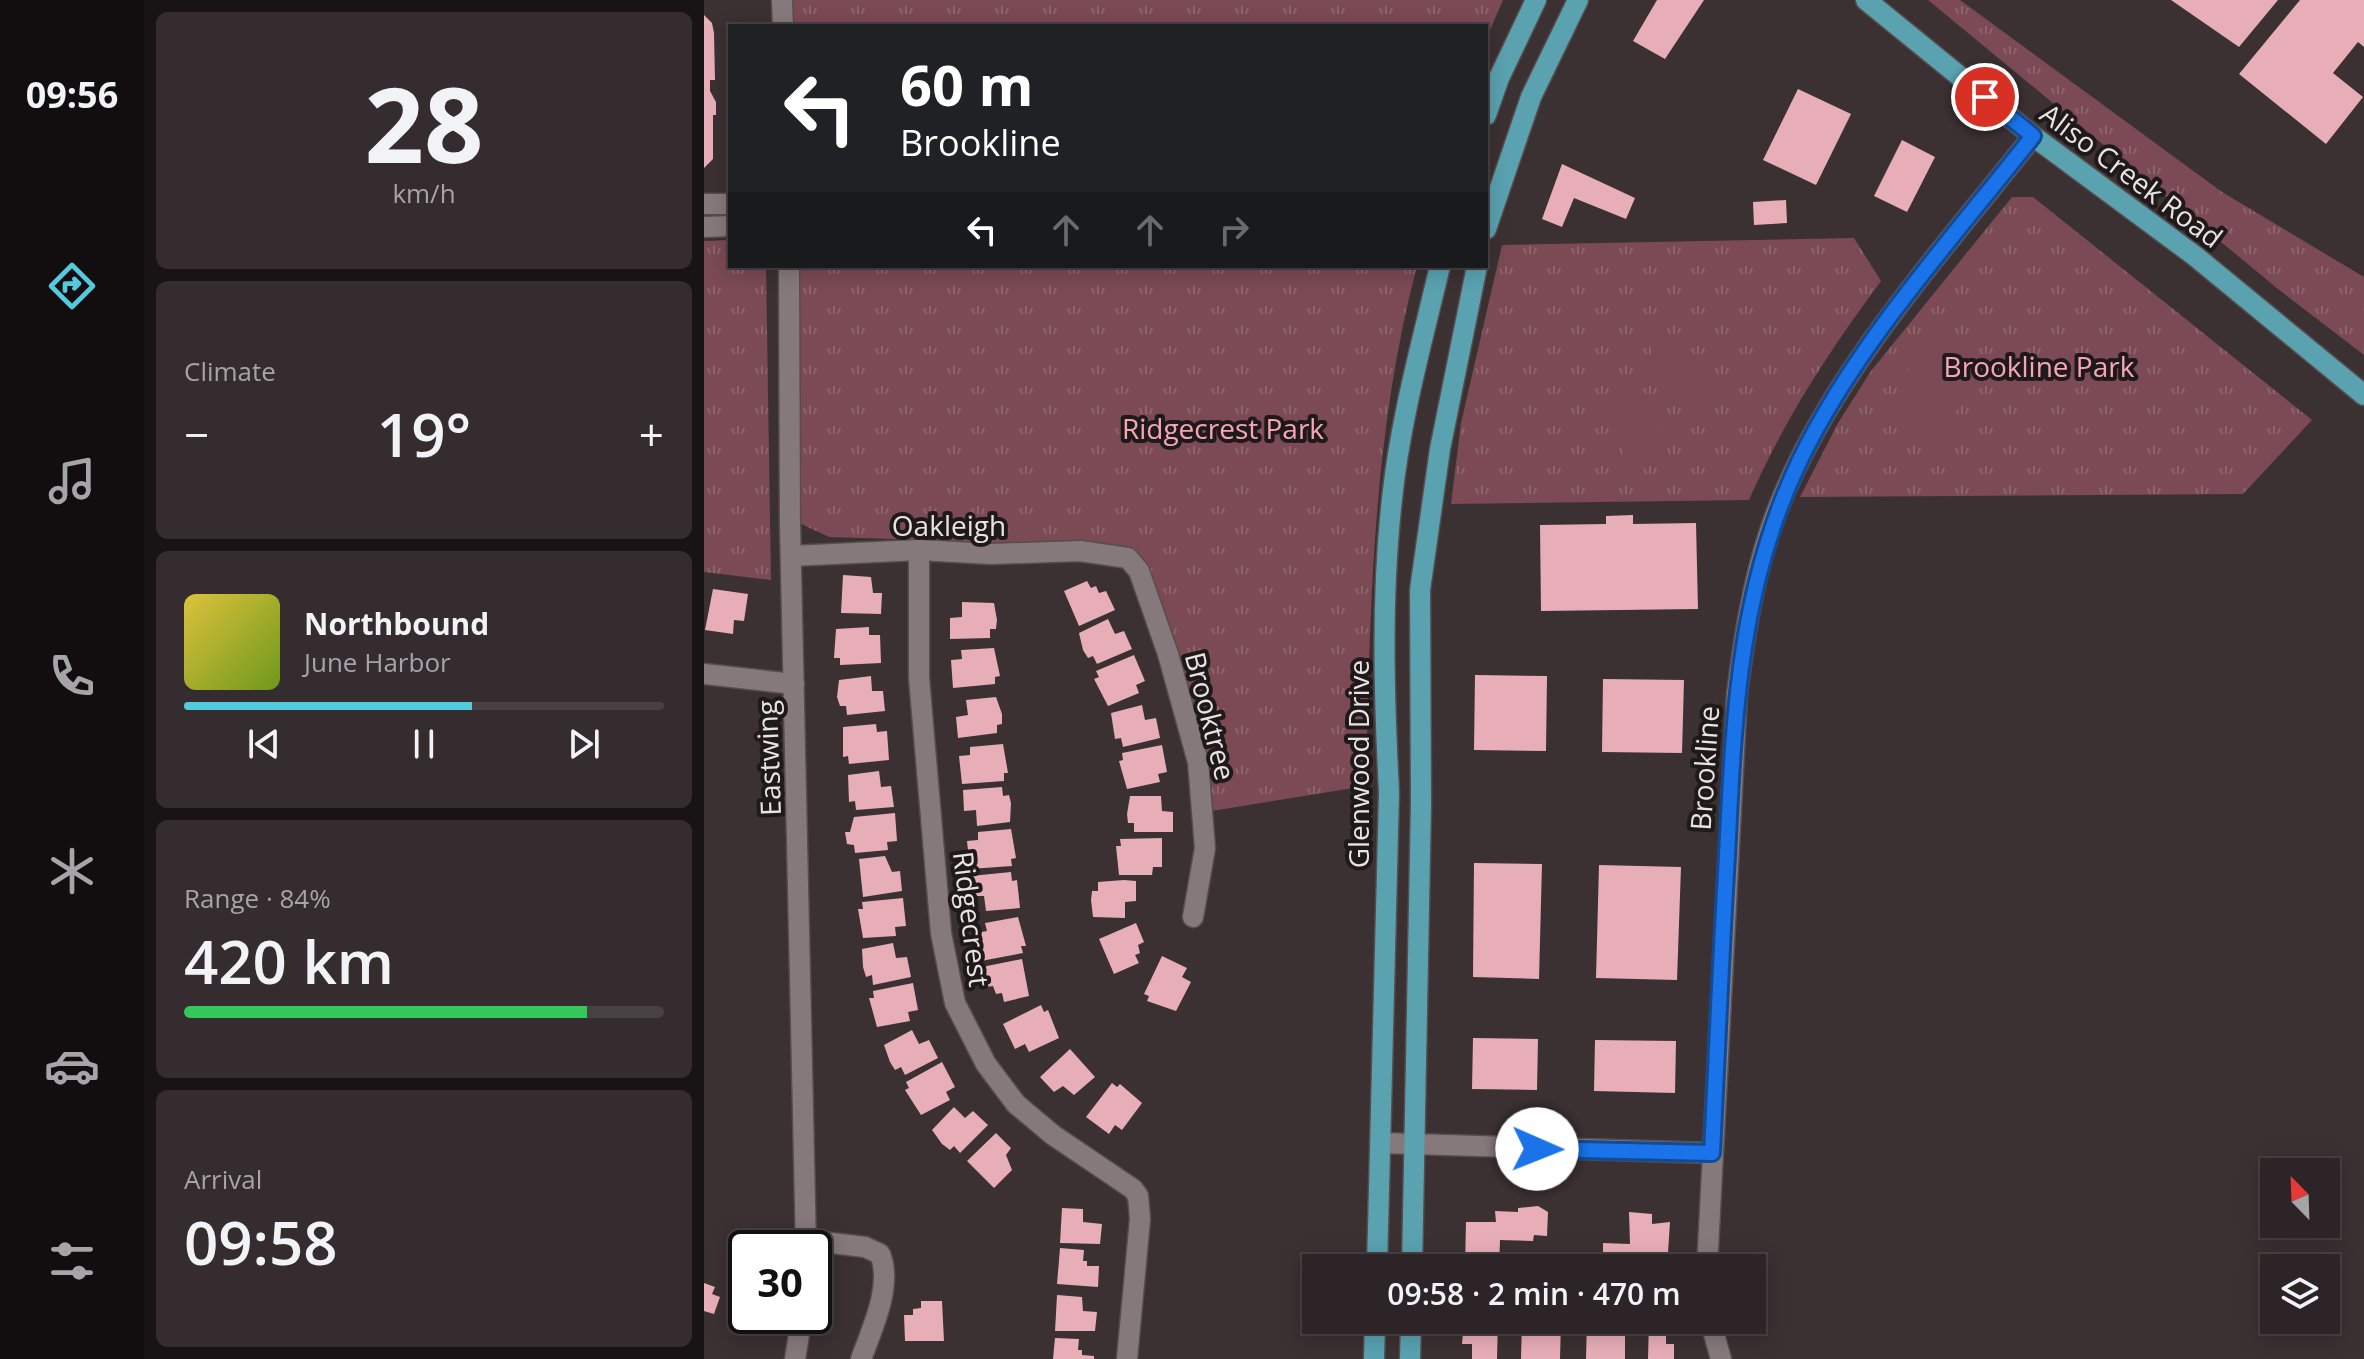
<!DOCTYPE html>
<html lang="en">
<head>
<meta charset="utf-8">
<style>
  :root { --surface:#2c2426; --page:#342c2e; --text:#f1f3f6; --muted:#a6a4a7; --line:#484143; --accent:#54cade }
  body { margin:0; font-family:"Open Sans",sans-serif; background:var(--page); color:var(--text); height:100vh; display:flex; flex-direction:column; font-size:30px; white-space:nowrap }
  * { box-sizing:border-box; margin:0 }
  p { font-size:26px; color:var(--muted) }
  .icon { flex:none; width:44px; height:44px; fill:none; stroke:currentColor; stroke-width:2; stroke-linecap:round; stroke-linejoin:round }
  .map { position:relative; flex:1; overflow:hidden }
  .drawer { display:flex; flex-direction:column; gap:12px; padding:12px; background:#181415; width:560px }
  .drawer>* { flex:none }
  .hud { position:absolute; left:24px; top:24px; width:760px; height:244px; border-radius:0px; box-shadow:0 4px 20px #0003,0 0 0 2px var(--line); background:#202124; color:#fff; overflow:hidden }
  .needle { width:52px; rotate:337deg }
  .buttons { position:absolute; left:1556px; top:1158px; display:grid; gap:16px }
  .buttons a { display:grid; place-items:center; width:80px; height:80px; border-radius:0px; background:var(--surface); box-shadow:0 4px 20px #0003,0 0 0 2px var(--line); font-size:40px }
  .speed { position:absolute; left:24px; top:1230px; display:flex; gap:16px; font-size:40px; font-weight:700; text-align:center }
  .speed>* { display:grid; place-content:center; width:104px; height:104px; border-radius:50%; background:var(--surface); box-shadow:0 4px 20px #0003,0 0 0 2px var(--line); line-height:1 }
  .speed .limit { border:4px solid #111; border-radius:12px; background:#fff; color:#111 }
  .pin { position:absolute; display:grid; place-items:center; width:68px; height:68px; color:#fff; margin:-34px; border:4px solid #fff; border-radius:50%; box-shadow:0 2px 8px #0007 }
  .me { position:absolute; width:88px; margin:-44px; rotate:91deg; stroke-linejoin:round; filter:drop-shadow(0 0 6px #0008) }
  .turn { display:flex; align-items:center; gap:28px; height:168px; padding:0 40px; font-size:36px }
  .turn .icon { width:104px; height:104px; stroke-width:2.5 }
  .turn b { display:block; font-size:56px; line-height:68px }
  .lanes { display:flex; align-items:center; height:76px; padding:0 40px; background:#0003; justify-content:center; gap:40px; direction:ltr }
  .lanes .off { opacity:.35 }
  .big { font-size:60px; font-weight:600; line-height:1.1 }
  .drawer .card { flex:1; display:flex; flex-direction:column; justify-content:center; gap:12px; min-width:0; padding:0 28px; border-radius:12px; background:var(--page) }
  .drawer .dial { align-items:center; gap:0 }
  .dial b { font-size:104px; line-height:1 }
  .song { display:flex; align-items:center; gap:24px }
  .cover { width:96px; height:96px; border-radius:12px; background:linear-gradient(135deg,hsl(50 70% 55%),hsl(80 70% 35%)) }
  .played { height:8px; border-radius:4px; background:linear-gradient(90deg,var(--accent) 60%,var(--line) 60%) }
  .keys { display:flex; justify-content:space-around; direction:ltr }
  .heat { display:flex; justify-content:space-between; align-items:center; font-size:44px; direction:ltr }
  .charge { height:12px; border-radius:6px; background:linear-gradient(90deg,#34c759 84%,var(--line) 0) }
  .trip { position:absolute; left:598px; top:1254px; width:464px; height:80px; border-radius:0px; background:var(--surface); box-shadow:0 4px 20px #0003,0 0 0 2px var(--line); font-weight:600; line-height:80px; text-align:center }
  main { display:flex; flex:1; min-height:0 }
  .menu { display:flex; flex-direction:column; width:144px; justify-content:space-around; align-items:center; background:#120e0f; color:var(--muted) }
  .menu .icon { width:56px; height:56px }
  .menu .active { color:var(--accent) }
  .menu b { font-size:36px; color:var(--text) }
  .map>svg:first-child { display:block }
  .park { fill:url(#park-tufts) }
  .pitch { fill:#7b4a54 }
  .building { fill:#e8aeb8 }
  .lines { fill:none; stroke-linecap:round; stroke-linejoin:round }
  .minor-casing { stroke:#564d4e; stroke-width:23 }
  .major-casing { stroke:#564d4e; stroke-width:23 }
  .minor { stroke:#86797b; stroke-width:20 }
  .major { stroke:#5aa2b0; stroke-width:20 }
  .route-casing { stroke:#114b97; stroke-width:20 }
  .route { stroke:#1a73e8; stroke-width:14 }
  .labels { text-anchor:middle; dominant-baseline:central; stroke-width:8; stroke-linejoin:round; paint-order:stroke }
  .street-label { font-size:28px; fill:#eae2e3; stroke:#1f1a1a }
  .park-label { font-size:28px; fill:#f7a4b5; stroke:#1f1a1a }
</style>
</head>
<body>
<main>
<nav class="menu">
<b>09:56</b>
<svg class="icon active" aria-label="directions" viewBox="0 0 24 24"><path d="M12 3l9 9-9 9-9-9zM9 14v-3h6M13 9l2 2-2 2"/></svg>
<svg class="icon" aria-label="music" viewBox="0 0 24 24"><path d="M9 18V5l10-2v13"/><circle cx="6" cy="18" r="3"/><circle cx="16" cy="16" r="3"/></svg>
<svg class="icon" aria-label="phone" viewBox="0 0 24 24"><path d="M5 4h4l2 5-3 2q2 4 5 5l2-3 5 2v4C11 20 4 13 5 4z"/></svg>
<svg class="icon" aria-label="climate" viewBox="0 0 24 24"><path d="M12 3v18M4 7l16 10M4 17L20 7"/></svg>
<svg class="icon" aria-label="car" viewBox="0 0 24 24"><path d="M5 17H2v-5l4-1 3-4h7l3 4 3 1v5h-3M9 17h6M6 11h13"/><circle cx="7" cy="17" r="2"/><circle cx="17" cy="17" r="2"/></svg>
<svg class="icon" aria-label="filters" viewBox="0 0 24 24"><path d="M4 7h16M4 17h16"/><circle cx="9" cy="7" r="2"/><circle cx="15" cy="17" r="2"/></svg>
</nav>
<section class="drawer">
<div class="card dial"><b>28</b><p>km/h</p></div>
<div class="card"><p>Climate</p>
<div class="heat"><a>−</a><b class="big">19°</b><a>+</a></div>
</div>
<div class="card">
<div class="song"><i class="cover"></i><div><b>Northbound</b><p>June Harbor</p></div></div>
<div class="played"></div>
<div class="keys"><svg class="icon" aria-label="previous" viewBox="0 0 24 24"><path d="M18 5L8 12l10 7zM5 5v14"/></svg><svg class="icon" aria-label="pause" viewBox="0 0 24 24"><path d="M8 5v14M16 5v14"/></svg><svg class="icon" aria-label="next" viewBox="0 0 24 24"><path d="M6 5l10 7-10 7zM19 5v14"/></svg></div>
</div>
<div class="card"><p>Range · 84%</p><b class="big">420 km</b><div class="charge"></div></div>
<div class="card"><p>Arrival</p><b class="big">09:58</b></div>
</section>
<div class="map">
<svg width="1660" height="1359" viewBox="0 0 1660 1359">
  <defs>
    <pattern id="park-tufts" width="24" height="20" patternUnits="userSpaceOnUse" patternTransform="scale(2)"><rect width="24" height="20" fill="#7b4a54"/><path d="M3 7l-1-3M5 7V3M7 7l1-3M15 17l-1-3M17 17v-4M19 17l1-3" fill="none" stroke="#8e646c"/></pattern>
  </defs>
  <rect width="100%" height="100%" fill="#3b3032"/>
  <g class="park">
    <polygon points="82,0 799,0 782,39 782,26 82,26"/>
    <polygon points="1224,0 1256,0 1518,192 1660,277 1660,355 1574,289"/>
    <polygon points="1308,197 1329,197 1608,420 1539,494 1096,497 1134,423 1167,371"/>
    <path d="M1150,238L1177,281C1125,351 1080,420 1045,500L747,504L757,423L798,245Z"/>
    <polygon points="26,240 26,266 62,266 67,580 0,572 0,241"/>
    <path d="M88,266H713C668,437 666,610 662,786L495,813C480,720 457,633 414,549L393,542L366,548H265L220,540L125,537L93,522Z"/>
  </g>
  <g class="pitch">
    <polygon points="980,331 1003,394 968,407 945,344"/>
    <polygon points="1222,335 1277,361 1238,440 1181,413"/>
    <polygon points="939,395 964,459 928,473 904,409"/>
  </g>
  <g class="building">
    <polygon points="953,0 1000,0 961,59 929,41"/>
    <polygon points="1467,0 1574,0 1535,47"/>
    <polygon points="1596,0 1660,0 1660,47 1654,42 1629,73 1659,97 1622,144 1535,74"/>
    <polygon points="0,15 8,23 10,33 11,80 6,80 6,91 12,102 12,115 9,115 9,159 0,168"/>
    <polygon points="1094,89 1147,114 1112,185 1059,160"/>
    <polygon points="1198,140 1231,157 1203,212 1170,196"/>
    <polygon points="858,164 931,198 922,219 870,198 858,227 838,219"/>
    <polygon points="1082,200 1083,223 1050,225 1049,202"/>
    <polygon points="929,515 929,524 992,523 994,609 837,611 836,525 902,524 902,516"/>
    <polygon points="139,575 167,577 169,593 178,593 177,614 137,613"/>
    <polygon points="383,581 387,588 392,586 395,593 402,591 411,610 375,626 360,591"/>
    <polygon points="9,589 44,594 40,621 30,620 29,634 1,630"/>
    <polygon points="258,602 290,603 293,620 292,629 286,629 286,638 246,639 246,618 258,617"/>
    <polygon points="404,619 411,634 420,631 428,649 393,664 389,656 384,658 379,650 375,633"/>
    <polygon points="165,627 165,635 176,635 177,663 136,665 136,658 130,658 132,629"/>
    <polygon points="290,648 296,676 291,677 291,684 249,688 247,660 258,659 257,650"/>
    <polygon points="430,655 441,681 432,685 435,693 404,706 390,679 395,677 392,671"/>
    <polygon points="771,675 843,676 842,751 770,750"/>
    <polygon points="167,676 168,691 179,691 181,711 143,715 142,706 136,706 133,697 135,680"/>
    <polygon points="899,679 980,680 978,753 898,752"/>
    <polygon points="292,697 298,714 298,724 293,725 293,733 254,738 252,717 264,715 262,700"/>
    <polygon points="438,705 441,720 452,718 456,738 419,747 417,738 411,739 407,713"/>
    <polygon points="172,724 173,732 183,731 185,760 145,764 144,756 139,757 139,727"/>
    <polygon points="299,744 304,773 300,773 300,781 258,784 255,756 266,755 266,747"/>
    <polygon points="458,745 463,772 454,774 456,782 423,789 415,761 419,760 418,753"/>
    <polygon points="175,771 177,787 187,786 190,807 152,810 151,801 145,802 144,775"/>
    <polygon points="298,787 299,796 305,795 307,803 306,822 273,826 272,810 260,811 259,790"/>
    <polygon points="426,796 457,796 458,811 469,812 469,832 430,832 430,823 424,823 423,814"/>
    <polygon points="191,813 193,841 183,842 184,850 151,853 150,845 143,844 141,832 146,832 150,817"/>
    <polygon points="307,829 312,858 307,859 308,866 266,869 263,841 274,840 274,832"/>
    <polygon points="458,838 458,867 449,867 448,875 415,875 412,846 417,846 416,839"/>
    <polygon points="181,856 188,872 196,871 198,891 159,897 155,859"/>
    <polygon points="770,863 838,864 835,979 769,977"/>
    <polygon points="895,865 977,867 973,980 892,978"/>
    <polygon points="307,872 308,881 313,880 316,908 282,911 280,896 269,896 267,876"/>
    <polygon points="420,880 432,881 432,901 421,902 421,918 389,917 387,900 388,891 394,891 394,882"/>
    <polygon points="199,898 202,926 191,927 192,936 159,938 154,909 159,909 158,902"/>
    <polygon points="314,917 322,946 317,946 319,953 277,961 272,933 283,931 281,923"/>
    <polygon points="432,923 440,942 434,945 436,953 431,955 435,963 410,974 395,939"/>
    <polygon points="189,943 192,958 203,957 207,977 169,985 168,975 162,977 159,967 158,949"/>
    <polygon points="458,956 483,968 478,977 487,982 472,1011 443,1001 445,996 440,994"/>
    <polygon points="318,959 325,996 300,1002 298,993 292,994 289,986 282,987 278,967"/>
    <polygon points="209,983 214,1010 204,1012 206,1021 173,1027 165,998 170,998 169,991"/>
    <polygon points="337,1005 340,1012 344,1010 355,1038 325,1052 321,1044 311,1049 299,1024"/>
    <polygon points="208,1030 215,1044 225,1040 234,1058 201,1075 197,1067 191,1070 186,1062 180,1045"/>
    <polygon points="769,1038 834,1039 833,1090 768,1089"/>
    <polygon points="891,1040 972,1041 971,1093 890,1091"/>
    <polygon points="366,1049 391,1077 370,1095 359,1086 350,1092 336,1077"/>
    <polygon points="238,1062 251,1087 242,1092 246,1100 217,1115 201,1090 205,1088 202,1082"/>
    <polygon points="408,1083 413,1087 416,1084 438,1103 418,1130 411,1125 405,1134 382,1117"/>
    <polygon points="250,1107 261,1118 269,1111 284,1125 256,1153 250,1146 246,1150 238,1144 228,1130"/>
    <polygon points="292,1133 307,1148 302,1155 308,1170 290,1188 263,1161"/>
    <polygon points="834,1206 844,1212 843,1236 830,1235 829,1241 796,1240 795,1268 761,1268 762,1222 792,1222 791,1211 814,1212 814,1208"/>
    <polygon points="358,1208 379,1209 379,1222 398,1224 396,1244 356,1243"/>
    <polygon points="925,1212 948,1214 948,1224 966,1222 963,1268 946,1268 946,1257 899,1257 899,1243 926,1244"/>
    <polygon points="356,1248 380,1250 379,1261 383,1261 383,1266 395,1266 394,1287 353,1284"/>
    <polygon points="0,1283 11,1287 8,1294 16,1297 10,1314 0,1311"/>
    <polygon points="353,1295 378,1297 379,1311 393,1312 391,1331 351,1331"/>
    <polygon points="217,1301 238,1301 240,1341 201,1341 200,1315 209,1315 209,1309 217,1308"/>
    <polygon points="760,1320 794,1320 793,1359 768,1359 768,1344 758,1344"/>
    <polygon points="818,1320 857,1320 856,1359 817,1359"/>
    <polygon points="883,1320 921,1320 921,1359 882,1359"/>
    <polygon points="945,1320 962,1320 962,1344 970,1344 970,1359 944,1359"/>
    <polygon points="351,1338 375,1339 374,1350 378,1350 378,1355 390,1356 390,1359 349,1359"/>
  </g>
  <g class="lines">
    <g class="minor-casing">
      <g id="minor">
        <polyline points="78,0 79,26"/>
        <polyline points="0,204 26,204"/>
        <polyline points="0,227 26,226"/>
        <polyline points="85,266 86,524 102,1248"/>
        <polyline points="215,550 215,678 237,933 251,1003 282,1064 312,1104 349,1135 429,1189 434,1196 436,1219 423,1359"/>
        <polyline points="87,556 215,550 287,554 376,551 424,558 435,571 464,654 494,762 501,848 489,917"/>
        <polyline points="0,674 90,684"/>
        <polyline points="677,1143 1008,1153"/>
        <path d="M102,1240L161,1247L176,1254C189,1285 168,1329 157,1359"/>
        <path d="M1003,1268L1033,694C1040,639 1048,586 1065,534C1113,387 1235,256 1329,136"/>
        <polyline points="1006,1320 1017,1359"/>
        <polyline points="91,1359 98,1316"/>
      </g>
    </g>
    <g class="major-casing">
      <g id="major">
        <polyline points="1162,0 1329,136 1491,256 1660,395"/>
        <polyline points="782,115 795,78 832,0"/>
        <polyline points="782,229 827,97 874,0"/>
        <path d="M673,1268L685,792C680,696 677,596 688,499C696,421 718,342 736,266"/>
        <polyline points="708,1268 717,803 716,590 736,449 773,266"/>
        <polyline points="670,1359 671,1320"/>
        <polyline points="706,1359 707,1320"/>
      </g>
    </g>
    <use href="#minor" class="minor"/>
    <use href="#major" class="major"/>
  </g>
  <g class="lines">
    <g class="route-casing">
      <path id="route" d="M833,1149L1008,1153C1013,1054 1017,955 1023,856C1030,717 1034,589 1096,460C1152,344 1249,238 1329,136L1281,97"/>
    </g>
    <use href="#route" class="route"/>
  </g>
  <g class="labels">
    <g class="street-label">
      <text transform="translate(1428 175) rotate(37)">Aliso Creek Road</text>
      <text x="245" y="525">Oakleigh</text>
      <text transform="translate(507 716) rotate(76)">Brooktree</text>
      <text transform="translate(64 758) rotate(-92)">Eastwing</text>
      <text transform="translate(654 764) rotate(-90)">Glenwood Drive</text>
      <text transform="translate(1000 768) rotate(-86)">Brookline</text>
      <text transform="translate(268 919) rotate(83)">Ridgecrest</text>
    </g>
    <g class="park-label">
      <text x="1335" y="366">Brookline Park</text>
      <text x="519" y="428">Ridgecrest Park</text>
    </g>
  </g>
</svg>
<div class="buttons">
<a><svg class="needle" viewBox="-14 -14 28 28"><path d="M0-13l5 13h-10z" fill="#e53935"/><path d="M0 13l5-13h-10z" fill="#a6a4a7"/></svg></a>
<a><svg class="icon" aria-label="layers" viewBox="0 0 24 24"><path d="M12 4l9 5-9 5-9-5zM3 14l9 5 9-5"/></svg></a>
</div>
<div class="speed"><div class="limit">30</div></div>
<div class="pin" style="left:1281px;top:97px;background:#d93025"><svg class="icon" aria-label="arrive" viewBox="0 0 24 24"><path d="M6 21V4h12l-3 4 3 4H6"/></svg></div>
<svg class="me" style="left:833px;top:1149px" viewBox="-20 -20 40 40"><circle r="19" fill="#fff"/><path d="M0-13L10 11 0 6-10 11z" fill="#1a73e8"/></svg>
<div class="trip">09:58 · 2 min · 470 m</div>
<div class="hud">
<div class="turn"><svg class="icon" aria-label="left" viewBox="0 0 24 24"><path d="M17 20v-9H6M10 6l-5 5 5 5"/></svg><div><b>60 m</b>Brookline</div></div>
<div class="lanes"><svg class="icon" aria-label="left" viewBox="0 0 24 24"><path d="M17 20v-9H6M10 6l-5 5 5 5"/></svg><svg class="icon off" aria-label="ahead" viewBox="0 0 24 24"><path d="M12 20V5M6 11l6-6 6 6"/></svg><svg class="icon off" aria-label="ahead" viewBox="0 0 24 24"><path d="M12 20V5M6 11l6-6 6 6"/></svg><svg class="icon off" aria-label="right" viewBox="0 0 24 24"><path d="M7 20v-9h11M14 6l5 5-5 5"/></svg></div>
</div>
</div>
</main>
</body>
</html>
